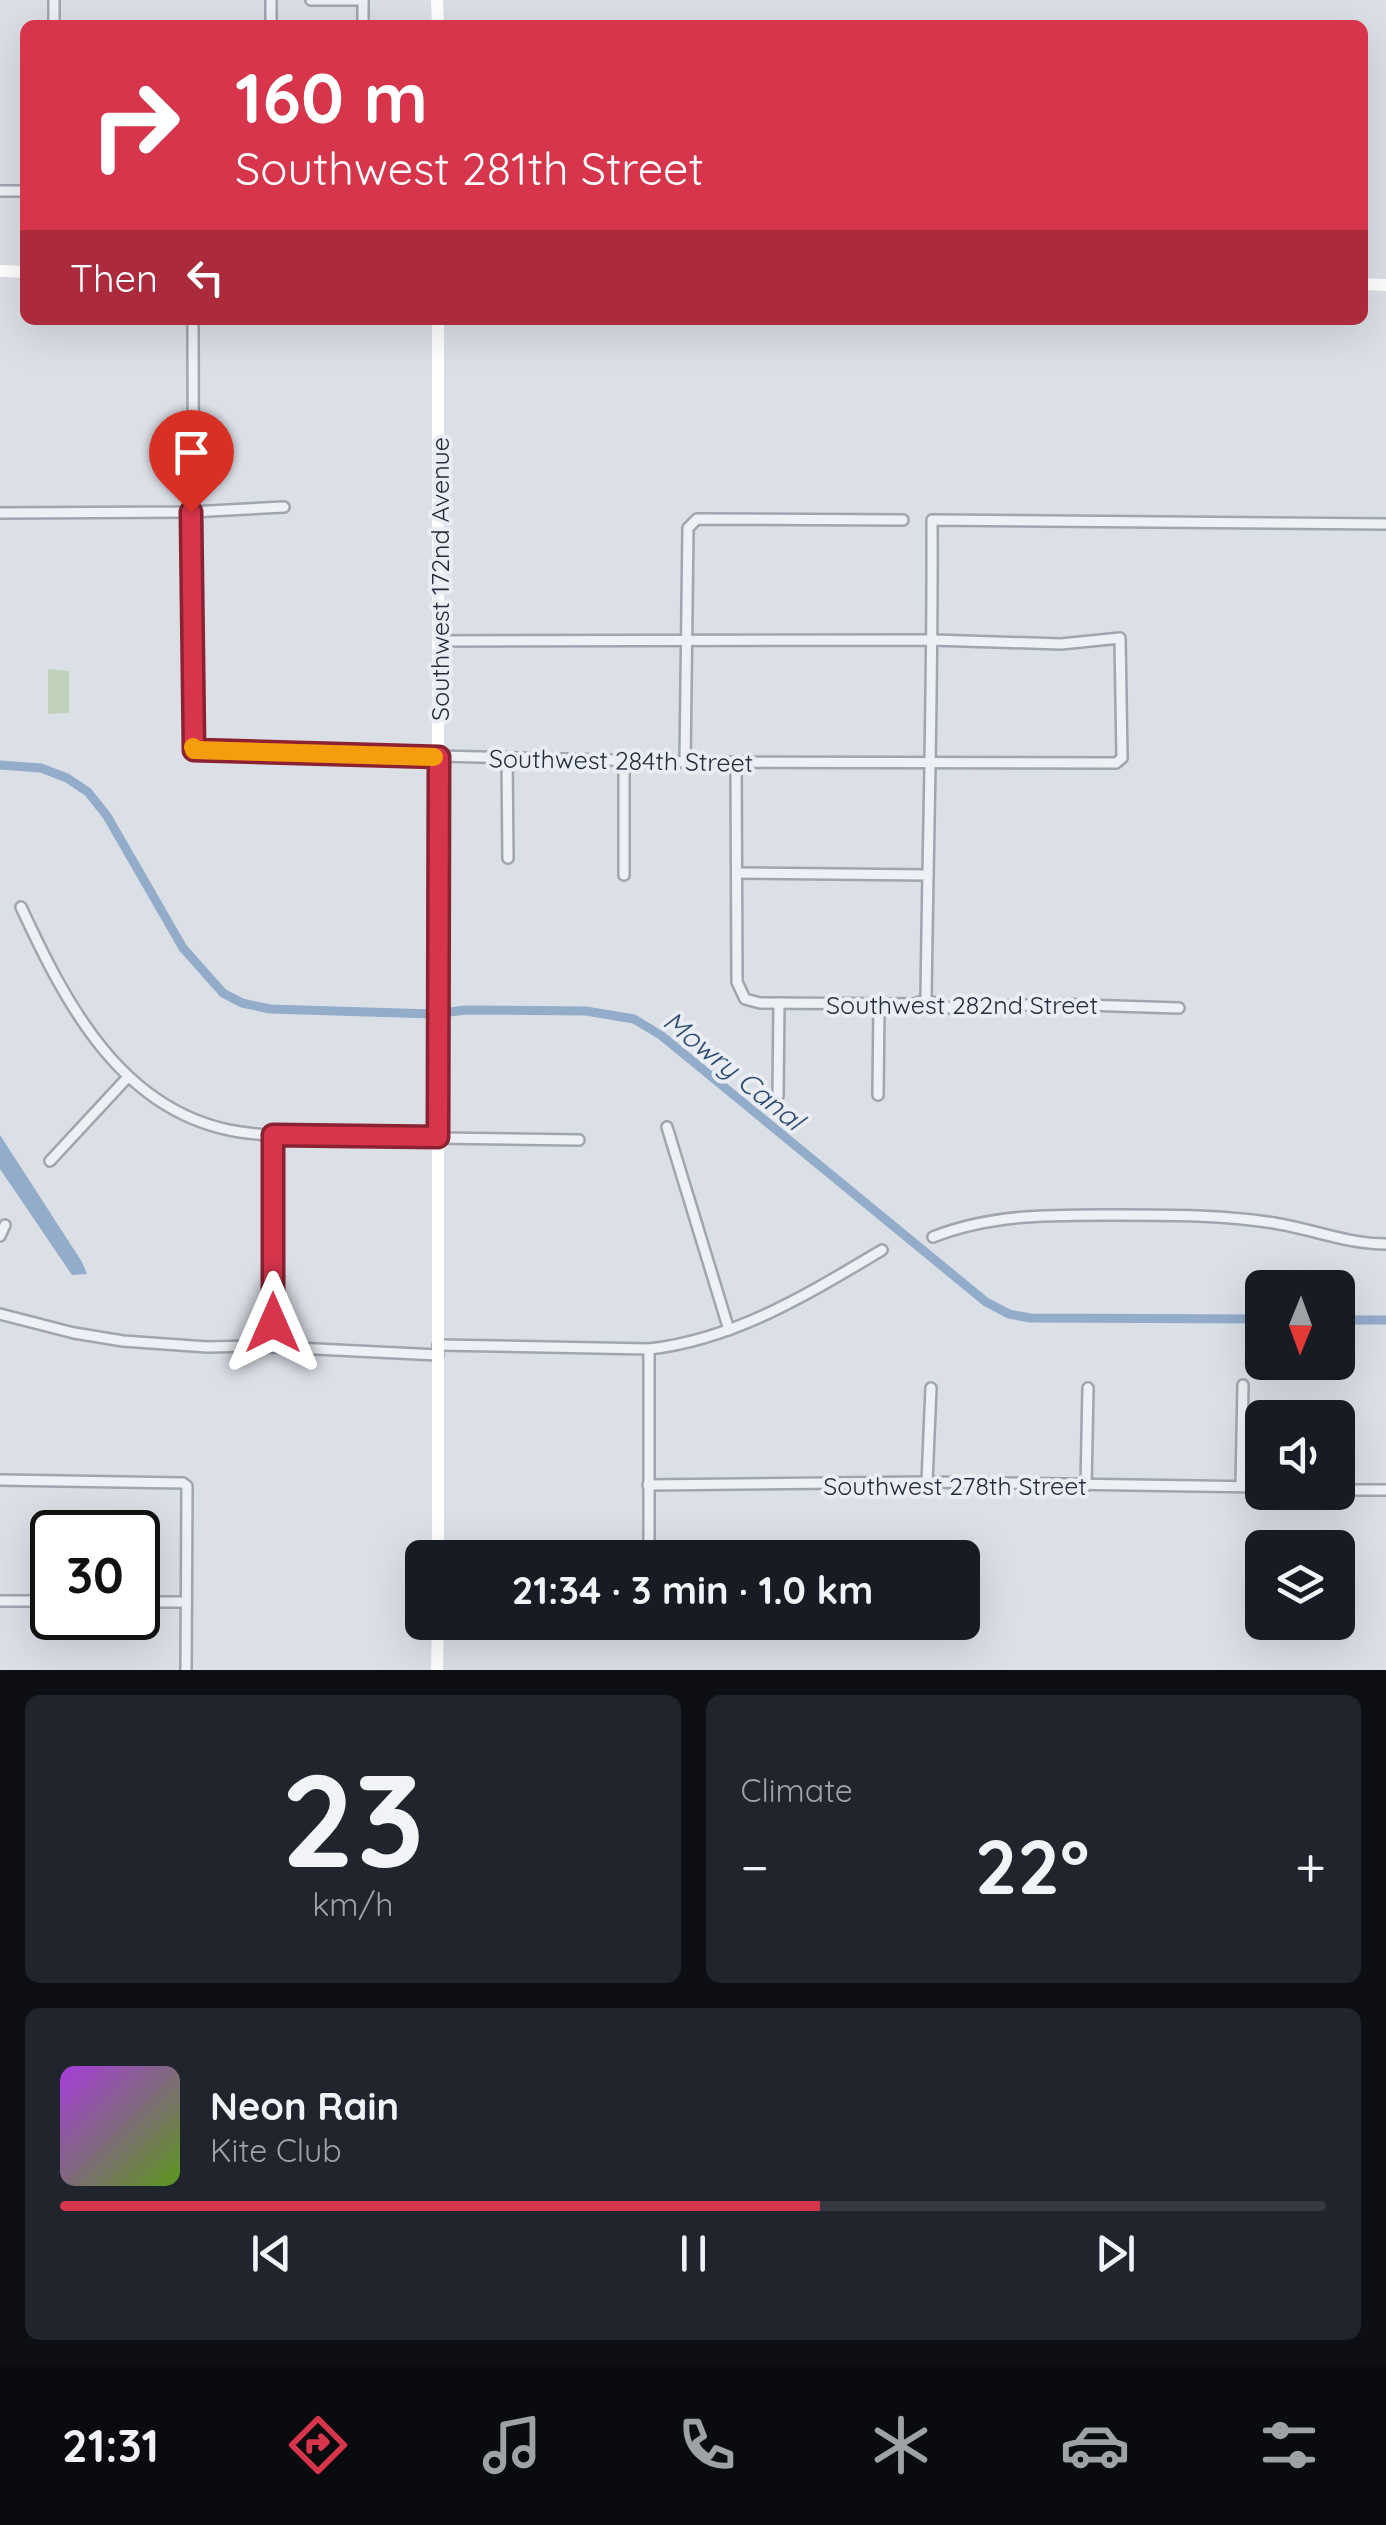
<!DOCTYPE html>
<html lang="en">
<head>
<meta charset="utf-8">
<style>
  :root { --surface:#171b24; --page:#20242c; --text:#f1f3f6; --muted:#9ea1a6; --line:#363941; --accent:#d6354b }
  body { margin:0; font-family:Quicksand,sans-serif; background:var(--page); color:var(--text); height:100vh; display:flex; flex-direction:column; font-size:38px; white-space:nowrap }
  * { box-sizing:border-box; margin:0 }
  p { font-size:32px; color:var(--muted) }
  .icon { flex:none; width:55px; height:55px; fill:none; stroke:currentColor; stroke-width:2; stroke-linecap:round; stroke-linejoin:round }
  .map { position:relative; height:1670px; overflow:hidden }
  .panel { display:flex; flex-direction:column; gap:25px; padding:25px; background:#0d0f14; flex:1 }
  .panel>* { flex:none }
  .top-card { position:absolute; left:20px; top:20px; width:1348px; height:305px; border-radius:15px; box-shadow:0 10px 40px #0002; background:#d6354b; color:#fff; overflow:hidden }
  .needle { width:65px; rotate:181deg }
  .tools { position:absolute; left:1245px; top:1270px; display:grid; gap:20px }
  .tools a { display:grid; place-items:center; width:110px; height:110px; border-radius:15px; background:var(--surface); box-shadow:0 10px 40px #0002; font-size:50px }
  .speed { position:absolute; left:30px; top:1510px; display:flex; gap:20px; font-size:50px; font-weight:700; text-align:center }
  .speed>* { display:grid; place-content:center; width:130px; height:130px; border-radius:50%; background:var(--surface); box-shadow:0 10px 40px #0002; line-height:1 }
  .speed .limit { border:5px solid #111; border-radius:15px; background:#fff; color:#111 }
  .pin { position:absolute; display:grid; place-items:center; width:85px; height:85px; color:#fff; margin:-102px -42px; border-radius:50% 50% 50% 0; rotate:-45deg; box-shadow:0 0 10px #0007 }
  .pin .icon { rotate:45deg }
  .me { position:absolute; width:110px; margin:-55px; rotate:0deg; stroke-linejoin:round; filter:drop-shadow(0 0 8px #0008) }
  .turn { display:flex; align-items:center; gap:35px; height:210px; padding:0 50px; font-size:45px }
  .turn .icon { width:130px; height:130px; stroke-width:2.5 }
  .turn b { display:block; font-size:70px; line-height:85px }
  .then { display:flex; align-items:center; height:95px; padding:0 50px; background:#0003; gap:20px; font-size:38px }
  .big { font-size:75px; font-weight:800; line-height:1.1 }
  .panel .tile { flex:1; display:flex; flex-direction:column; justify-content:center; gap:15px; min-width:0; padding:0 35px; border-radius:15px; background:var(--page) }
  .panel .dial { align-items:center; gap:0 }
  .dial b { font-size:130px; line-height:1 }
  .song { display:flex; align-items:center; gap:30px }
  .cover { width:120px; height:120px; border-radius:15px; background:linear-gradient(135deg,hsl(280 70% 55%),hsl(90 70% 35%)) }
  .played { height:10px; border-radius:5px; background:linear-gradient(90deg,var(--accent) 60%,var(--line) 60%) }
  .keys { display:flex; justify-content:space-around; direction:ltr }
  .heat { display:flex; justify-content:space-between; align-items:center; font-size:55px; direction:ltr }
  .panel .tiles { flex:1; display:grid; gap:25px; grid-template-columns:1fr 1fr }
  .tile:last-child { grid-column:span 2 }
  .trip { position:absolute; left:405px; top:1540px; width:575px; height:100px; border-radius:15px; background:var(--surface); box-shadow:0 10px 40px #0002; font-weight:800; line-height:100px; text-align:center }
  .dock { display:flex; height:160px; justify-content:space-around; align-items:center; background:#090b0e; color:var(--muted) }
  .dock .icon { width:70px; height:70px }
  .dock .selected { color:var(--accent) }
  .dock b { font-size:45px; color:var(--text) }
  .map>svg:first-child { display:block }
  .garden { fill:#c0d1bb }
  .water { fill:#93acc9 }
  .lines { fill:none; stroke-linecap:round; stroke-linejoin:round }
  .canal { stroke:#93acc9; stroke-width:9 }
  .street-casing { stroke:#a0a6b0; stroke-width:14 }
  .street { stroke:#edf0f5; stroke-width:9 }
  .secondary { stroke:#fff; stroke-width:12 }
  .route-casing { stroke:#8b2231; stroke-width:25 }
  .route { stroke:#d6354b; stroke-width:18 }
  .slow { stroke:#f59e0b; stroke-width:18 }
  .labels { text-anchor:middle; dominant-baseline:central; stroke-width:8; stroke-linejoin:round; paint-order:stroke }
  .street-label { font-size:25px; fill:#242d3d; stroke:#eaeef4 }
  .water-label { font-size:28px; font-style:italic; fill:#2c4b73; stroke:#eaeef4 }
</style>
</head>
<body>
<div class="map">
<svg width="1386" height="1670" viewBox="0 0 1386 1670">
  <rect width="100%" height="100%" fill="#dbdfe6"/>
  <polygon class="garden" points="48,669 69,671 69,713 48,714"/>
  <polygon class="water" points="0,1135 82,1262 87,1274 72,1275 0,1169"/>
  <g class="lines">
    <g class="canal">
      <polyline points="0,765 41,768 67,778 88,792 107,816 183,948 223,993 242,1003 270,1009 433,1014 466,1010 586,1011 634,1019 662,1036 986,1302 1009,1314 1030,1318 1262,1319"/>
      <polyline points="1338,1320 1386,1320"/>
    </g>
    <g class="street-casing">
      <g id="street">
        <polyline points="271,0 271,25"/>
        <polyline points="311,0 363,0"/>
        <polyline points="363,0 363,25"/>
        <polyline points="54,25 54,0"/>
        <polyline points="0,191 25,191"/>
        <polyline points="193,320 194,750 685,762 1116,763 1122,758 1120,638 1061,644 933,640 439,641"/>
        <polyline points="0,513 191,512 284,507"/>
        <polyline points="507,758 508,858"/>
        <polyline points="624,759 624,875"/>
        <polyline points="685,762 688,528 697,519 903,520"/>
        <polyline points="736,762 737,982 745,999 760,1003 914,1004 926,1000 950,1008 1052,1004 1179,1008"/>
        <polyline points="737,873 928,875"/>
        <path d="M21,907C66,1004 122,1114 240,1132C305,1141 373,1136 438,1137"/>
        <path d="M926,1000C928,840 933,680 932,520L1386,524"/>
        <polyline points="878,1095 879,1004"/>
        <polyline points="778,1096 779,1003"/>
        <polyline points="667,1127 729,1330"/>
        <polyline points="438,1138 579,1140"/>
        <polyline points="50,1161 127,1078"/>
        <polyline points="0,1236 5,1225"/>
        <path d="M933,1237C993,1213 1057,1215 1121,1215C1172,1215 1223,1215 1274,1223C1312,1229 1347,1244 1386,1244"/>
        <polyline points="0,1314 74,1333 123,1341 207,1347 255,1346 438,1355"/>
        <path d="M438,1345L649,1349C736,1339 808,1294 882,1250"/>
        <polyline points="273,1347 273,1135"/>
        <polyline points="0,1480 183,1483 187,1486 186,1670"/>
        <polyline points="927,1482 931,1388"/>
        <polyline points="648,1485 927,1482 1262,1487"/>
        <polyline points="1086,1486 1088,1388"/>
        <polyline points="1241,1486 1243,1385"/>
        <polyline points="1338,1490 1386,1490"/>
        <polyline points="649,1558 649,1349"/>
        <polyline points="0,1601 52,1601"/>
        <polyline points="138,1602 186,1602"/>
      </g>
    </g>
    <use href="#street" class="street"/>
    <g class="secondary">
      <polyline points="437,0 438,25"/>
      <polyline points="0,271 25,272"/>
      <polyline points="1362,284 1386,285"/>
      <polyline points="438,320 438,1558"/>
      <polyline points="437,1670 438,1622"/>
    </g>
  </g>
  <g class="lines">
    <g class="route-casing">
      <polyline id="route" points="191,512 194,750 439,757 438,1137 273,1135 273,1323"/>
    </g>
    <use href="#route" class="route"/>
    <polyline class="slow" points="193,747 194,750 434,757"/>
  </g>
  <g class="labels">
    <g class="street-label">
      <text transform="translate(439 579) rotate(-90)">Southwest 172nd Avenue</text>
      <text transform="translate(621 760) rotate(1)">Southwest 284th Street</text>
      <text x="962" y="1004">Southwest 282nd Street</text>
      <text x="955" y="1485">Southwest 278th Street</text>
    </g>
    <g class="water-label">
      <text transform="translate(734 1070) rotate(39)">Mowry Canal</text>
    </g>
  </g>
</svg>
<div class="tools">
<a><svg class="needle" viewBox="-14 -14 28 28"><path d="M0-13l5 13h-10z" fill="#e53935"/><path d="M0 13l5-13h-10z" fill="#9ea1a6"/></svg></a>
<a><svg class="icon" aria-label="sound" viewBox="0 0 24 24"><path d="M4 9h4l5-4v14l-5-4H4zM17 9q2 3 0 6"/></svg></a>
<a><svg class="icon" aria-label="layers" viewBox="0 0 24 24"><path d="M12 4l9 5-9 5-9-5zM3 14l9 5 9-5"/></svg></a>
</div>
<div class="speed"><div class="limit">30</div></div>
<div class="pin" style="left:191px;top:512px;background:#d93025"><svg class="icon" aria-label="arrive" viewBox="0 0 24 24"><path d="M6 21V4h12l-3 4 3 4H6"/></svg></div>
<svg class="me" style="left:273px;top:1323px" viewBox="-20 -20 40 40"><path d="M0-17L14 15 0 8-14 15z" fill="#d6354b" stroke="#fff" stroke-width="4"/></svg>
<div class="trip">21:34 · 3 min · 1.0 km</div>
<div class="top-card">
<div class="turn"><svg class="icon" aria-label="right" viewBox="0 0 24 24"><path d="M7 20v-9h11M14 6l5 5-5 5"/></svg><div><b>160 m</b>Southwest 281th Street</div></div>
<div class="then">Then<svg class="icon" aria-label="left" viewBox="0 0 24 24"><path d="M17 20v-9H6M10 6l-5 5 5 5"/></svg></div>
</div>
</div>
<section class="panel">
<div class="tiles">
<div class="tile dial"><b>23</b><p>km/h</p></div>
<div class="tile"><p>Climate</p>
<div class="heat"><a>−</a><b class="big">22°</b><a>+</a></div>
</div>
<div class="tile">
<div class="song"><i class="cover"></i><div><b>Neon Rain</b><p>Kite Club</p></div></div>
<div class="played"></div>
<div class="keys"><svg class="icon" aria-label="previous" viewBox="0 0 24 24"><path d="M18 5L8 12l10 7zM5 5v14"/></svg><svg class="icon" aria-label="pause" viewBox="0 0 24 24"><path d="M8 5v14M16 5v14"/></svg><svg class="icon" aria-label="next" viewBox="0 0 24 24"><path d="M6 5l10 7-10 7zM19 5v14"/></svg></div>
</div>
</div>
</section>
<nav class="dock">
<b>21:31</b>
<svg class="icon selected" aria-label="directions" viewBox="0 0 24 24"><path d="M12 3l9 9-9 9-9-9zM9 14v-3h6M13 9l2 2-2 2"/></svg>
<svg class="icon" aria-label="music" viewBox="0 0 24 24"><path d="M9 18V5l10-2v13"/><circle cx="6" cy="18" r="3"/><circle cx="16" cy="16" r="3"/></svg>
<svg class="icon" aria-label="phone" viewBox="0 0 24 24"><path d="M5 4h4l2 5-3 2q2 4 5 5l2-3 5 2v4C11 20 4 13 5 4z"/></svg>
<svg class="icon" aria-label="climate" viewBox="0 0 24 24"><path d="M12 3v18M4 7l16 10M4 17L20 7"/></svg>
<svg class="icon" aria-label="car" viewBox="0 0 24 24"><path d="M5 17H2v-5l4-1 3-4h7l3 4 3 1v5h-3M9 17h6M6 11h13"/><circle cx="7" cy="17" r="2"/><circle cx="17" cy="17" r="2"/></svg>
<svg class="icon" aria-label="filters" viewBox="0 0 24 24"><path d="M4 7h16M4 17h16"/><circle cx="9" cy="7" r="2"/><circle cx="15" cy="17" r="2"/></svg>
</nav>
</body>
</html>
